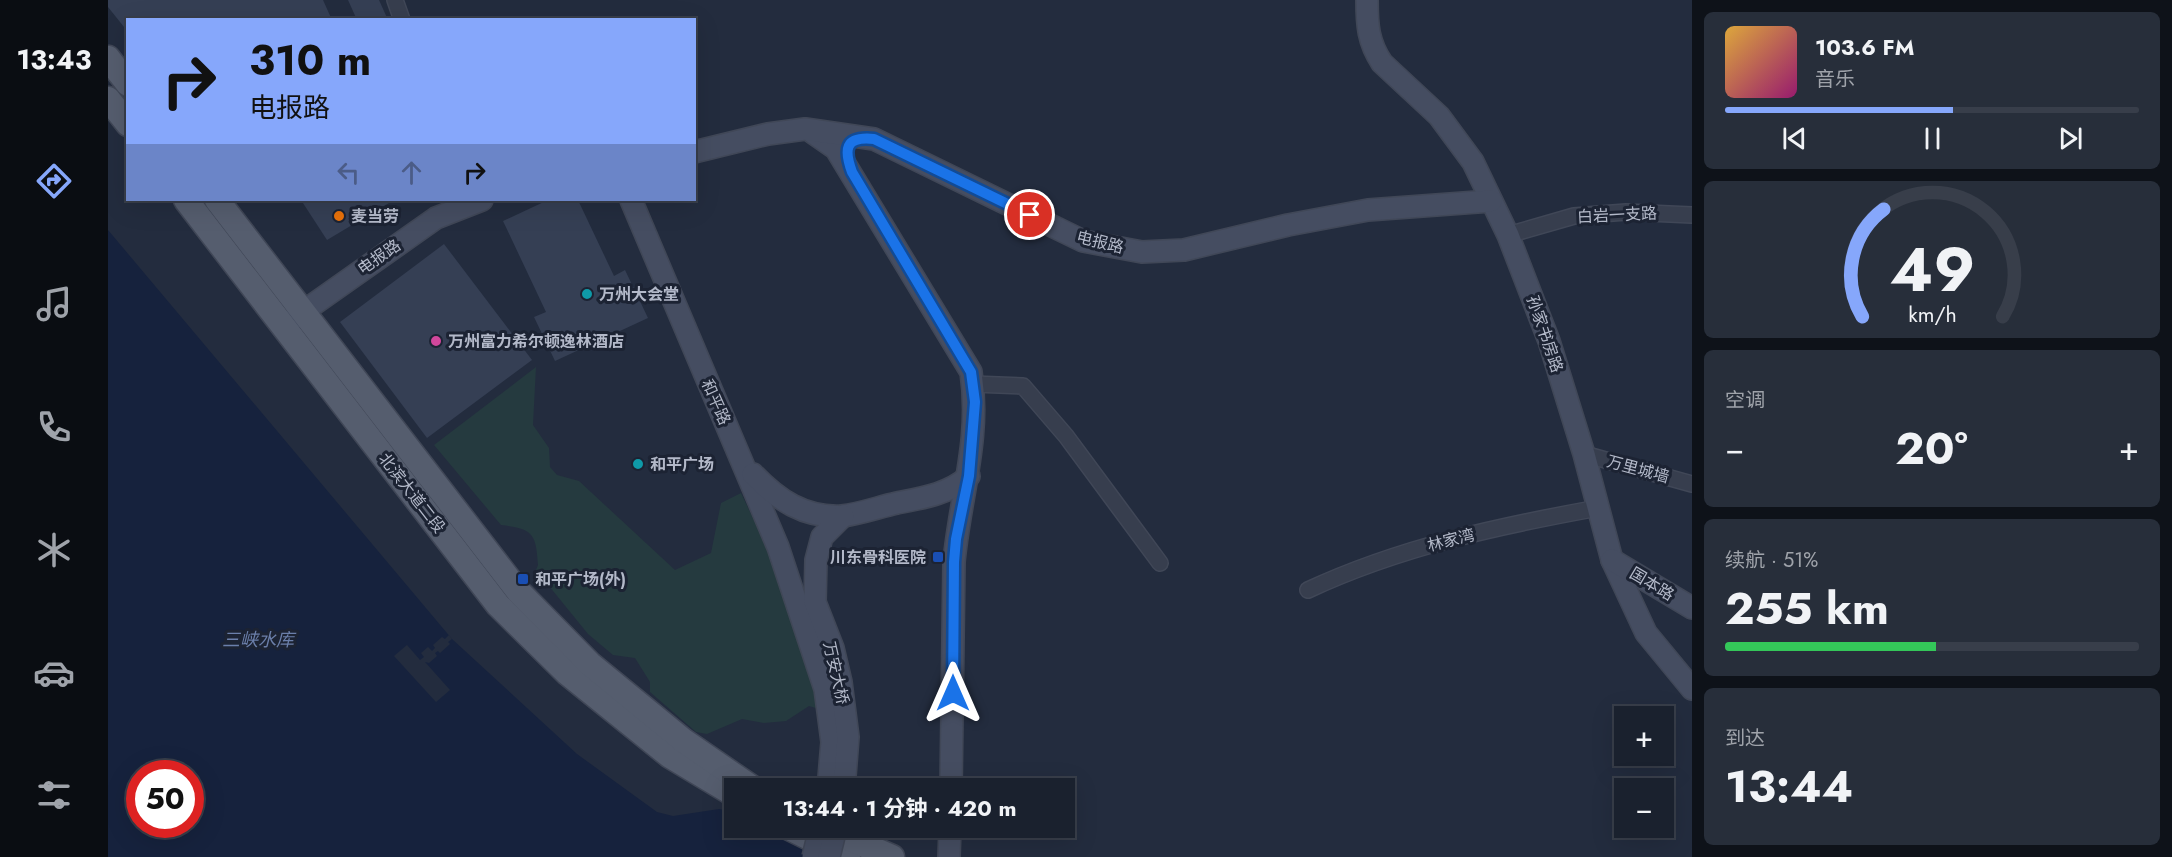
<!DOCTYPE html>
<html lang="zh">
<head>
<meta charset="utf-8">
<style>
  :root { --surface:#1a212e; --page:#272e3a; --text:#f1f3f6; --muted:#9fa3aa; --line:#383e4a; --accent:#86a7fb }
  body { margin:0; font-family:Jost,"Noto Sans SC",sans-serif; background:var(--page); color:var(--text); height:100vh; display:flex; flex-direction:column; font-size:22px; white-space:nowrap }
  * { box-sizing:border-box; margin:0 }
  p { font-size:20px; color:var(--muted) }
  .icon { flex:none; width:33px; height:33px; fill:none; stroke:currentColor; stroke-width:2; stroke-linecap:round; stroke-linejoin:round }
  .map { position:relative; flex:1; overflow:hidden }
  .panel { display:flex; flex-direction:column; gap:12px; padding:12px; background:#0e1219; width:480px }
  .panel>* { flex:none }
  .guide { position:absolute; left:18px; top:18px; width:570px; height:183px; border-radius:0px; box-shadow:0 6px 24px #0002,0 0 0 2px var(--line); background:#86a7fb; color:#111; overflow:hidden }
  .fabs { position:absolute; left:1506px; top:706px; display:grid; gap:12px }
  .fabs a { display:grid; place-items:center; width:60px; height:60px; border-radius:0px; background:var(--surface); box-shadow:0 6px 24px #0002,0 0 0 2px var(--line); font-size:30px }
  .speed { position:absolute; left:18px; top:760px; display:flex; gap:12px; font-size:30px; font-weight:700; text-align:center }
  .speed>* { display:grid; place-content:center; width:78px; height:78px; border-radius:50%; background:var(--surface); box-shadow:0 6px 24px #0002,0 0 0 2px var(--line); line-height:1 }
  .speed .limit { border:9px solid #d22; background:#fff; color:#111 }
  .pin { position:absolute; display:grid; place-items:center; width:51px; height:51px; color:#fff; margin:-26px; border:3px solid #fff; border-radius:50%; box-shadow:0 2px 6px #0007 }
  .me { position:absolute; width:66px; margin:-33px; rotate:0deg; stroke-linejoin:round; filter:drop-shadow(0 0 4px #0008) }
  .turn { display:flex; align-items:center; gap:21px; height:126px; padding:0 24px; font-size:27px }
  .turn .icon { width:78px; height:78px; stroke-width:2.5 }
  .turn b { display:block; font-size:42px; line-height:51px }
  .lanes { display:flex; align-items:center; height:57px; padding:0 24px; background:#0003; justify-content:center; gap:30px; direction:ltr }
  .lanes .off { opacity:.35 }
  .big { font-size:45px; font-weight:700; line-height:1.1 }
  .panel .card { flex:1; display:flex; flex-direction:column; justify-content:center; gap:9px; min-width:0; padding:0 21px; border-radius:9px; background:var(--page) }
  .panel .dial { align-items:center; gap:0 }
  .dial svg { height:156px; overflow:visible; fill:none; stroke:var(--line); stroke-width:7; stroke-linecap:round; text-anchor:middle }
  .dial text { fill:var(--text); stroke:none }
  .song { display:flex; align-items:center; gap:18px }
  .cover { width:72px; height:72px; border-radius:9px; background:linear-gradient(135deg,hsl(40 70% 55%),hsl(320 70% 35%)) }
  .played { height:6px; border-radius:3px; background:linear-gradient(90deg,var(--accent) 55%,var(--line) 55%) }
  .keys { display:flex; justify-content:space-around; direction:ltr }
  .heat { display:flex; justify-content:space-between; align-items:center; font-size:33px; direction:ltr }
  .charge { height:9px; border-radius:4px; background:linear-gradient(90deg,#34c759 51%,var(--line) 0) }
  .trip { position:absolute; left:616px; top:778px; width:351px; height:60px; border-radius:0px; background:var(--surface); box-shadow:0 6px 24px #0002,0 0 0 2px var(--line); font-weight:700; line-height:60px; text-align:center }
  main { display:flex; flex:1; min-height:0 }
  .tabs { display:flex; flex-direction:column; width:108px; justify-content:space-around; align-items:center; background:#0a0d12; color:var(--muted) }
  .tabs .icon { width:42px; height:42px }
  .tabs .on { color:var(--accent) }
  .tabs b { font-size:27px; color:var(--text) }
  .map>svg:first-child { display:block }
  .green { fill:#253a3f }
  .water { fill:#16223d; fill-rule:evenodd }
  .pier { fill:#232c3e }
  .building { fill:#353f54 }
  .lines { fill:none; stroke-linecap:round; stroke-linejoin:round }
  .street-casing { stroke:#404757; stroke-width:18 }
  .secondary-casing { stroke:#404757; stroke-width:24 }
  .primary-casing { stroke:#404757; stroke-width:27 }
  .street { stroke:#373e4e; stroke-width:15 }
  .secondary { stroke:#454d61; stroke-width:21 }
  .primary { stroke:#555d6e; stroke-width:24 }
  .secondary-bridge-casing { stroke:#404757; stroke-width:24; stroke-linecap:butt }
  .secondary-bridge { stroke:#454d61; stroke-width:21 }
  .route-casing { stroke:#114b97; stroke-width:15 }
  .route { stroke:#1a73e8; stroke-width:10 }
  .food-dot { fill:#e8710a; stroke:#1c2333; stroke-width:2 }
  .culture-dot { fill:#0f9aa8; stroke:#1c2333; stroke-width:2 }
  .hotel-dot { fill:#d1479c; stroke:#1c2333; stroke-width:2 }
  .transit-dot { fill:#1a4fb4; stroke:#1c2333; stroke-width:2 }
  .labels { text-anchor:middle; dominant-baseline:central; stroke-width:6; stroke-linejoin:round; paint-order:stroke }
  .street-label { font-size:16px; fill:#b3b9c9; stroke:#1c2333 }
  .poi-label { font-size:16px; font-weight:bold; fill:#b3b9c9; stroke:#1c2333; text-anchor:start }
  .water-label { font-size:18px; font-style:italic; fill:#6b7faa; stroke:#1c2333 }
</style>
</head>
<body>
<main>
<nav class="tabs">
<b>13:43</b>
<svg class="icon on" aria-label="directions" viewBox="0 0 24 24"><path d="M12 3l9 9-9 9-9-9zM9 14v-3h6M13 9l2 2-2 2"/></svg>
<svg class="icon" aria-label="music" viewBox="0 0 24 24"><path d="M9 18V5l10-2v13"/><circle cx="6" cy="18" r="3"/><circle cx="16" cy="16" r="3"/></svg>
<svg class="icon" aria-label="phone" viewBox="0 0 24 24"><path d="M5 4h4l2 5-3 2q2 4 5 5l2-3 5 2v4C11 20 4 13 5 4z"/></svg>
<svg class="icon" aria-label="climate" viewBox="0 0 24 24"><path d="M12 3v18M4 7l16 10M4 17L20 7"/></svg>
<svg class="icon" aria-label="car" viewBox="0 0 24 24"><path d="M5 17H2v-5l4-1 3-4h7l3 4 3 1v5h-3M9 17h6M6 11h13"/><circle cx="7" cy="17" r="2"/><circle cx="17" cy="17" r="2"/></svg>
<svg class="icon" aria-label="filters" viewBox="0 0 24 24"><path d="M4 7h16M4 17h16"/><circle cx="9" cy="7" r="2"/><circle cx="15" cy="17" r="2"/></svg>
</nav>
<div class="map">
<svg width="1584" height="857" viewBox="0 0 1584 857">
  <rect width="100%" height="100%" fill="#232c3e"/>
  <path class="green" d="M428,367L425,425L441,448L442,467L449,475L471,481L567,570L603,553L613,503L633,493C665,558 695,639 711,709L701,706L678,721L656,723L634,719L599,734L588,732L542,692V682L527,658L505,655L480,634L428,570L430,565C428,533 425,529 393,525L326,445Z"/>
  <path class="water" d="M0,230L344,639L469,754L549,812L565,816L611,809L627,812V828H663L721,857H0ZM32,774H82V825H32Z"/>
  <polygon class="pier" points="341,635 344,639 340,642 342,644 332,653 330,651 327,653 329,656 321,663 317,662 342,690 328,702 286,656 299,645 312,660 316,657 313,653 320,647 324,651 327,648 325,645 334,637 337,639"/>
  <g class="building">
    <polygon points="0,0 215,0 224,20 20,20 20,32 0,7"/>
    <polygon points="240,0 271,0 280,20 249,20"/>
    <polygon points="193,200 286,200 219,240"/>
    <polygon points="440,200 470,200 506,276 517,270 540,318 447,361 426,317 438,312 395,221"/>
    <polygon points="336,244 424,360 319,438 232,322"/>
  </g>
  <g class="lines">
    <g class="street-casing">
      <g id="street">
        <polyline points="287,0 294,20"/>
        <polyline points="1400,235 1466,216 1518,212 1584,215"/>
        <polyline points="865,384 915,386 958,436 1052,563"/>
        <polyline points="1476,454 1584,484"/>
        <path d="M1200,590C1292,547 1391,526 1490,508"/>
      </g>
    </g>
    <g class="secondary-casing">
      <g id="secondary">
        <path d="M1259,0C1259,25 1260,42 1274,63L1331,116L1365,162L1400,235L1441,341L1476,454L1504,560L1538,633L1584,689"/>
        <path d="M705,133L728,149L863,372C873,440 852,496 846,562L843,789"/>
        <polyline points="586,152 660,134 697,129 766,139 975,241 1034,252 1076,250 1180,225 1260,210 1383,201"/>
        <polyline points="523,200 670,547 717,689 724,742 720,789"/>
        <polyline points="182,321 328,218 374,200"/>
        <path d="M645,474C670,500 696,518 734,516C752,514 771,507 789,503C815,498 841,494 861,476"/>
        <polyline points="735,516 714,537 708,560 707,602 725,648 733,682 740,737 736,789"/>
        <polyline points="1504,560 1584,608"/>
        <polyline points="841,857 842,828"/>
      </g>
    </g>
    <g class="primary-casing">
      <g id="primary">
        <polyline points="0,58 20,84"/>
        <polyline points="0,99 20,124"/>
        <polyline points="78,200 390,605 459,673 562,756 627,795"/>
        <polyline points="109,200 410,591 482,664 576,741 646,789"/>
        <polyline points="681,828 740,857"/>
        <polyline points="717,828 784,857"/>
      </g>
    </g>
    <use href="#street" class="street"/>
    <use href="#secondary" class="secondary"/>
    <use href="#primary" class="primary"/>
    <g class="secondary-bridge-casing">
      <g id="secondary-bridge">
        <polyline points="705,857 712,828"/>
        <polyline points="721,857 728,828"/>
      </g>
    </g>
    <use href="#secondary-bridge" class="secondary-bridge"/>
  </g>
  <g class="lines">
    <g class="route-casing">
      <path id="route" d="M845,693L846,562L848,539L861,476L867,402L863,372L744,172C736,150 736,136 766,139L922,215"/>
    </g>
    <use href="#route" class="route"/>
  </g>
  <circle class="food-dot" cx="231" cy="216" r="6"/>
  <g class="culture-dot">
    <circle cx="479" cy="294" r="6"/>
    <circle cx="530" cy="464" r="6"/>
  </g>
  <circle class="hotel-dot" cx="328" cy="341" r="6"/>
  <g class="transit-dot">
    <rect x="824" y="551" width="12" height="12" rx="3"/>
    <rect x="409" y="573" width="12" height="12" rx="3"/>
  </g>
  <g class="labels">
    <g class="street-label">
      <text transform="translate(1509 215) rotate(-3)">白岩一支路</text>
      <text transform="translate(992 242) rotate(14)">电报路</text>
      <text transform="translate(271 257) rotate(-35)">电报路</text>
      <text transform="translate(1437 334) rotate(71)">孙家书房路</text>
      <text transform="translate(608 402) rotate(66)">和平路</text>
      <text transform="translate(1530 469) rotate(15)">万里城墙</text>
      <text transform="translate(304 493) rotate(52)">北滨大道二段</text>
      <text transform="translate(1343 540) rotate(-14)">林家湾</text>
      <text transform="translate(1544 584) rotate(31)">国本路</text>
      <text transform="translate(728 673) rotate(77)">万安大桥</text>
    </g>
    <g class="poi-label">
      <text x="243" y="216">麦当劳</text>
      <text x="491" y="294">万州大会堂</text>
      <text x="340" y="341">万州富力希尔顿逸林酒店</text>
      <text x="542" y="464">和平广场</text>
      <text x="818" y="557" text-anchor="end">川东骨科医院</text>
      <text x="427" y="579">和平广场(外)</text>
    </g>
    <g class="water-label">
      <text x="150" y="640">三峡水库</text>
    </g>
  </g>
</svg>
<div class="fabs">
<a>+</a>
<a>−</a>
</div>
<div class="speed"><div class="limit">50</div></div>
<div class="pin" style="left:922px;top:215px;background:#d93025"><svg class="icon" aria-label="arrive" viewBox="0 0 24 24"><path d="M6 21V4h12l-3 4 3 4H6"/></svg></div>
<svg class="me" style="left:845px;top:693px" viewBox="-20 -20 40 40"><path d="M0-17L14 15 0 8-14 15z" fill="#1a73e8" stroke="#fff" stroke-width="4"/></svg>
<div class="trip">13:44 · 1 分钟 · 420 m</div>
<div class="guide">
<div class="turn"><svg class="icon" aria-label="right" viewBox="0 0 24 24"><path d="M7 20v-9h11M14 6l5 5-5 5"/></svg><div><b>310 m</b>电报路</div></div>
<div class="lanes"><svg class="icon off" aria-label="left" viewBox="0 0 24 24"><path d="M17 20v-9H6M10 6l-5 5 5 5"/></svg><svg class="icon off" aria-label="ahead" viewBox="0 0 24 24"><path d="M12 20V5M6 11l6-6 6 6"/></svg><svg class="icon" aria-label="right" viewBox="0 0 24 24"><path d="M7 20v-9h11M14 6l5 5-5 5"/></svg></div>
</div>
</div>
<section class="panel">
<div class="card">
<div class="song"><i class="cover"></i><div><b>103.6 FM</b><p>音乐</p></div></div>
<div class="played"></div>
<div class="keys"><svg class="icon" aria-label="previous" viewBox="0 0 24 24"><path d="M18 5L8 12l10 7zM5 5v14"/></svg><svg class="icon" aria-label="pause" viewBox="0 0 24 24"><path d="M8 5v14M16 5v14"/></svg><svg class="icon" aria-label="next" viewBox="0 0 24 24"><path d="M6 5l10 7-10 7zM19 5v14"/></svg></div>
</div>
<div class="card dial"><svg viewBox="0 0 100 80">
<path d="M14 69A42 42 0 1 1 86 69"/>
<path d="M14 69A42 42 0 0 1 25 14" stroke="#86a7fb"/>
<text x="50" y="56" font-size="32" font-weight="700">49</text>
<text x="50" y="72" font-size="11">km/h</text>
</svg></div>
<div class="card"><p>空调</p>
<div class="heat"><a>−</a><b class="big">20°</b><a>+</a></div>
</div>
<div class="card"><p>续航 · 51%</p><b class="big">255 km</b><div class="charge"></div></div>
<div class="card"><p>到达</p><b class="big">13:44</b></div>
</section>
</main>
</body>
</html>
